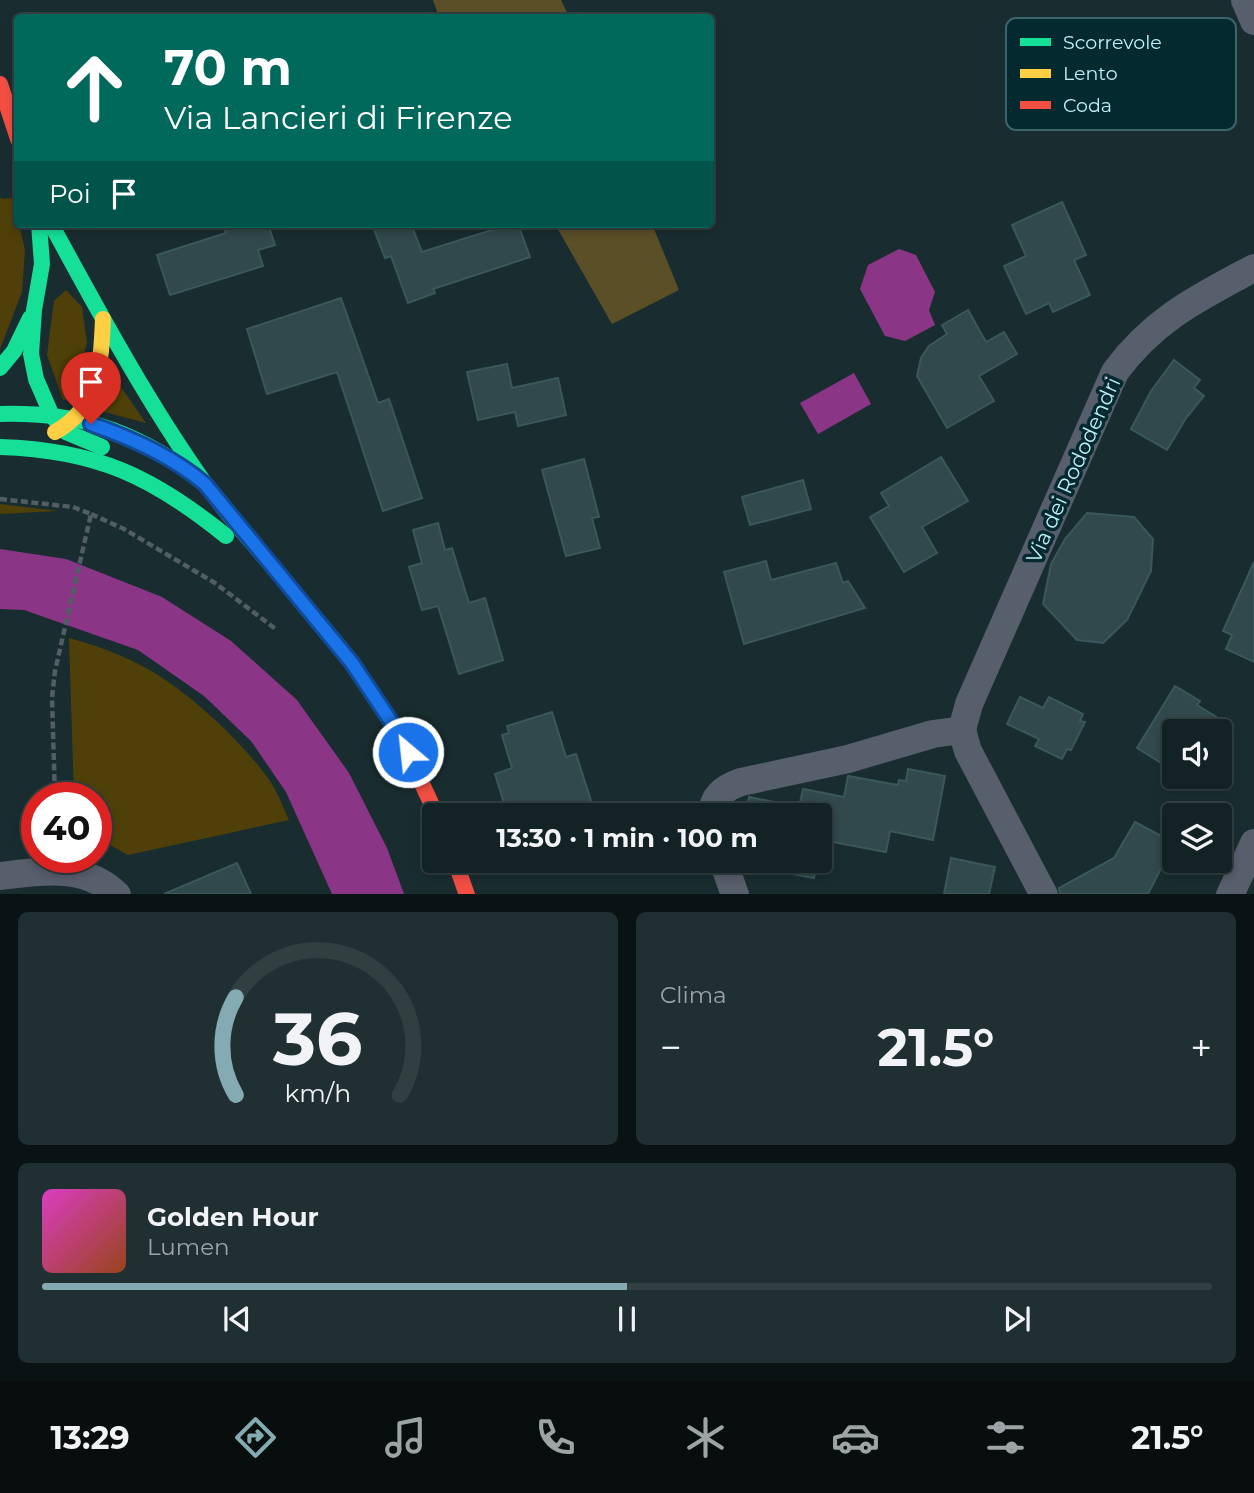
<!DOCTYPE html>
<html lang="it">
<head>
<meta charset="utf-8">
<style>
  :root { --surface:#132224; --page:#202f31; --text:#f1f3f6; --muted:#9da4a6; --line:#323f41; --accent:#84abb2 }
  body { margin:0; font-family:Montserrat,sans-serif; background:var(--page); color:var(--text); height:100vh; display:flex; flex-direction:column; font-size:26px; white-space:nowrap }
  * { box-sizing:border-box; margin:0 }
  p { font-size:23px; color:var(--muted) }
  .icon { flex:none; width:38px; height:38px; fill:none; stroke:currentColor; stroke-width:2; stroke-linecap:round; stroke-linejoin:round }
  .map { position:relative; height:894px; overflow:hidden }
  .side { display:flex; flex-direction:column; gap:18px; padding:18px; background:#0a1314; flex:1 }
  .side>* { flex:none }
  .hud { position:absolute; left:14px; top:14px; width:700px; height:214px; border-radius:7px; box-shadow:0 4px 10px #0003,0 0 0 2px var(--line); background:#00695c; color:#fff; overflow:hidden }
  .buttons { position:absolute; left:1162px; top:719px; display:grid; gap:14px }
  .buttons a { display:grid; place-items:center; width:70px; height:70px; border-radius:7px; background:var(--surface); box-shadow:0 4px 10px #0003,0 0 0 2px var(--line); font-size:35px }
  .speed { position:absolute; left:21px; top:782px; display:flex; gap:14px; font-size:35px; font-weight:700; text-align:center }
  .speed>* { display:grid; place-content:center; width:91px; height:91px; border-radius:50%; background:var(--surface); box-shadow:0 4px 10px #0003,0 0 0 2px var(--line); line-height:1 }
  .speed .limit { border:10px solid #d22; background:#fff; color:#111 }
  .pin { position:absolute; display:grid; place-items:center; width:60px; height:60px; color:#fff; margin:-72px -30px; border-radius:50% 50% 50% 0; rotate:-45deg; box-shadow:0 0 7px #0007 }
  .pin .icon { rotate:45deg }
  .me { position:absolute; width:77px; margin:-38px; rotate:332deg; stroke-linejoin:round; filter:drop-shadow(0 0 5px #0008) }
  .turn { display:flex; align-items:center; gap:24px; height:147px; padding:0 35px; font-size:32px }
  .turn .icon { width:91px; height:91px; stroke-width:2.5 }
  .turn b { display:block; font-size:49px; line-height:60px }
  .then { display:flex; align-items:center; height:66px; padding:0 35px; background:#0003; gap:14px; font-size:26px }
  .big { font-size:52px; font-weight:700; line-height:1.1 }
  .side .card { flex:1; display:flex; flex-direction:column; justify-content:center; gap:10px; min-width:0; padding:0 24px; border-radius:10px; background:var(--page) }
  .side .dial { align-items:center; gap:0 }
  .dial svg { height:182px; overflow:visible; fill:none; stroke:var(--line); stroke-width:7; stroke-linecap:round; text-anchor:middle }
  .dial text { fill:var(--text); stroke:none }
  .song { display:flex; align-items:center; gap:21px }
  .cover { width:84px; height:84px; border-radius:10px; background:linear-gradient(135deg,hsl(310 70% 55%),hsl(20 70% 35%)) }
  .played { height:7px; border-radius:4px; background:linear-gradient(90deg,var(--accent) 50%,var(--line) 50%) }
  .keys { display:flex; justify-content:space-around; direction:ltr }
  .heat { display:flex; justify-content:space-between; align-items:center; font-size:38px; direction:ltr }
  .side .tiles { flex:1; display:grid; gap:18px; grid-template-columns:1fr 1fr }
  .card:last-child { grid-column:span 2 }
  .trip { position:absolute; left:422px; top:803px; width:410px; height:70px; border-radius:7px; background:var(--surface); box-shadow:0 4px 10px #0003,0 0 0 2px var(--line); font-weight:700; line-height:70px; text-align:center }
  .dock { display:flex; height:112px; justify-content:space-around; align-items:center; background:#080e0e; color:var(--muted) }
  .dock .icon { width:49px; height:49px }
  .dock .selected { color:var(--accent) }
  .dock b { font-size:32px; color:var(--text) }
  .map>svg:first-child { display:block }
  .green { fill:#4e4008 }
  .forest { fill:#5b4f28 }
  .water { fill:#8b3587 }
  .building { fill:#31484c; stroke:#3a575b; stroke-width:2 }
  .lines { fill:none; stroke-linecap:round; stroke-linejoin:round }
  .path { stroke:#535d66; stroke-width:4.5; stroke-dasharray:7 3.5; stroke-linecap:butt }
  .street { stroke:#575e6c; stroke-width:28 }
  .fast { stroke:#16e098; stroke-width:16 }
  .slow { stroke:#ffcf43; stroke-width:16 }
  .jam { stroke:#f24e42; stroke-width:16 }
  .route-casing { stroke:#114b97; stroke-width:18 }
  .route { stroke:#1a73e8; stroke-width:12 }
  .labels { text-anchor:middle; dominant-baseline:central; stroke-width:7; stroke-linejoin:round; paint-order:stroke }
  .street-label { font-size:21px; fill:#beeff8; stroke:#04292f }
  .key { fill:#04292f; stroke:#3c646b; stroke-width:2 }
  .key-label { font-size:19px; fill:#beeff8 }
</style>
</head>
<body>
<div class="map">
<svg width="1254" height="895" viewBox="0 0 1254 895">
  <rect width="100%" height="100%" fill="#192d30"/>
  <g class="green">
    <polygon points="0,196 1,199 11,198 14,203 25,250 22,292 0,349"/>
    <polygon points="66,290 82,307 87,343 71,398 63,400 47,355 54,301"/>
    <polygon points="114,377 146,423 101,411"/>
    <polygon points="0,504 58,511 0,514"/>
    <path d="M69,638C95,645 120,654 144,667C186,689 243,742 270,781C278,793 283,807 289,820L128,855L96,837V798H74Z"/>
  </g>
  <g class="forest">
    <polygon points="433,0 561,0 569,17 439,17"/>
    <polygon points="555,224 652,224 679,290 612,324"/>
  </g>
  <g class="water">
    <polygon points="899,249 916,255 935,292 929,310 935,325 905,341 885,336 860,289 868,265"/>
    <polygon points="854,373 871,404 818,434 800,403"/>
    <polygon points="0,549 66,559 162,597 231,641 297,700 349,773 387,848 404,894 332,894 286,792 251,741 204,696 138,650 24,610 0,609"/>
  </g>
  <g class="building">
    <polygon points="1062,202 1086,255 1074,260 1090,295 1053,312 1049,303 1026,314 1004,266 1026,256 1012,225"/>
    <polygon points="223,224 268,224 275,245 258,250 263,266 170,295 157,255 226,233"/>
    <polygon points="372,224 411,224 422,252 511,224 518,224 530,257 433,289 435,293 408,303 391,256 385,258"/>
    <polygon points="341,298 378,403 389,399 422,498 383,511 337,372 267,394 247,329"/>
    <polygon points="968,310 986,342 1004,332 1017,354 979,376 994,401 947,428 917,376 921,358 929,346 947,334 942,325"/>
    <polygon points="1174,360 1200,380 1194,388 1204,396 1186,418 1167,450 1131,429 1151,391"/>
    <polygon points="507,364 512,388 558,378 566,415 518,426 515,412 478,420 467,372"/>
    <polygon points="941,457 968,501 922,527 937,553 904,572 870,517 889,506 881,493"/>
    <polygon points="584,459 599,517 592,518 600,548 566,556 542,470"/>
    <polygon points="803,480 811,509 750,525 742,497"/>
    <polygon points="1087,513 1134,517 1153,539 1151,571 1127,620 1103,643 1077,640 1043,604 1051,564 1065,539"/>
    <polygon points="438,523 445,550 452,548 469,603 485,598 503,660 459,674 438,606 422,610 409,567 422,563 413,530"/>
    <polygon points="766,561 771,580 836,563 843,583 848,581 865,608 744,644 724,572"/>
    <polygon points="1254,562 1254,662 1226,649 1232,635 1223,631"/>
    <polygon points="1175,686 1200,701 1197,705 1223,721 1217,732 1174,732 1174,771 1137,748"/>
    <polygon points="1020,697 1043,708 1049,697 1083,714 1080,721 1085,722 1071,750 1067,749 1062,759 1035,746 1039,739 1007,724"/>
    <polygon points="552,712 566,757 576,754 596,816 508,816 495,774 512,768 502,735 509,733 507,726"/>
    <polygon points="908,769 945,776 933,840 890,831 886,852 822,840 819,853 819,816 745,816 749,797 799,807 803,789 844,797 848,776 898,785 899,780 906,781"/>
    <polygon points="1135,822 1174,843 1148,894 1060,894 1059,888 1114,858"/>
    <polygon points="951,858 995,867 989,894 944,894"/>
    <polygon points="746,861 817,861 814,878 745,865"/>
    <polygon points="237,863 251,894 164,894"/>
  </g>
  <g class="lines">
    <g class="path">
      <polyline points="0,499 73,507 91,514 55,671 52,698 55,798"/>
      <polyline points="91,514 124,529 215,583 277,630"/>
    </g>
    <g class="street">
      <polyline points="1245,0 1254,21"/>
      <polyline points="962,730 968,751 1044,895"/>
      <path d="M712,816C712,796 724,788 741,782L848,759L933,734L962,730L969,704L1115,372C1154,319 1198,298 1254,268"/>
      <polyline points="723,861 735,895"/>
      <path d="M0,876C41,871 85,863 117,895"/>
      <polyline points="1230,895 1254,843"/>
    </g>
    <g class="fast">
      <polyline points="39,224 42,264 34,310 31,354 36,379 52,416 66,432 102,447"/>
      <path d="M51,224C99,312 146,400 204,482C230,520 263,554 292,590"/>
      <polyline points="0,368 14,351 30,318"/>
      <path d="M0,414C76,412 131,429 193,474"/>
      <path d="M0,447C96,450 152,476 226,536"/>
    </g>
    <path class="slow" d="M55,432C99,408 101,364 103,319"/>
    <g class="jam">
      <polyline points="0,84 18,139"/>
      <polyline points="292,590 352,663 398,732 437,816"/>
      <polyline points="455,861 467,895"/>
    </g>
  </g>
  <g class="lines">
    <g class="route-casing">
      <path id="route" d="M91,424C132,438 172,456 205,484L352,663L398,732L408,752"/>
    </g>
    <use href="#route" class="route"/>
  </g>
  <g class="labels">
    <g class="street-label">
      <text transform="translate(1073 470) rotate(-66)">Via dei Rododendri</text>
    </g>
  </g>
  <rect x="1006" y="18" width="230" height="112" rx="10" class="key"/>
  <rect x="1020" y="38" width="31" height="8" fill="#16e098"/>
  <rect x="1020" y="69" width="31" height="9" fill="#ffcf43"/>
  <rect x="1020" y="101" width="31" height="8" fill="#f24e42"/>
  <g class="key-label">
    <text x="1063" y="49">Scorrevole</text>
    <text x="1063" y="80">Lento</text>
    <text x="1063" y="112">Coda</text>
  </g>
</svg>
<div class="buttons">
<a><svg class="icon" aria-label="sound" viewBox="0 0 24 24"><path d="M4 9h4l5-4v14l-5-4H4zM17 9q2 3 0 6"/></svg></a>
<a><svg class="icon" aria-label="layers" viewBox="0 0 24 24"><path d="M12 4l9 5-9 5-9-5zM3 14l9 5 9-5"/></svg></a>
</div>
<div class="speed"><div class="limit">40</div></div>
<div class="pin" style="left:91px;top:424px;background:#d93025"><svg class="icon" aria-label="arrive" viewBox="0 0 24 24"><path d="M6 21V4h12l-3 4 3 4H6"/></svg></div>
<svg class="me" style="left:408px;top:752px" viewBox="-20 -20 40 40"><circle r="17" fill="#1a73e8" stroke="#fff" stroke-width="3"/><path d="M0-11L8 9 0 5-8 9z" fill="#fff"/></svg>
<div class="trip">13:30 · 1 min · 100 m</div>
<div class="hud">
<div class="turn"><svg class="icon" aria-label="ahead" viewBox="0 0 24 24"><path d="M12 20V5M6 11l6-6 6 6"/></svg><div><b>70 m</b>Via Lancieri di Firenze</div></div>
<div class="then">Poi<svg class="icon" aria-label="arrive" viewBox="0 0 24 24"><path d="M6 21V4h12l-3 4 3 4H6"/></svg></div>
</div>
</div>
<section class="side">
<div class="tiles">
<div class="card dial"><svg viewBox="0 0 100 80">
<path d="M14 69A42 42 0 1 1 86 69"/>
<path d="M14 69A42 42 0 0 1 14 26" stroke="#84abb2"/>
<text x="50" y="56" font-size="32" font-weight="700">36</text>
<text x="50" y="72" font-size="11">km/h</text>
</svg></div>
<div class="card"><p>Clima</p>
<div class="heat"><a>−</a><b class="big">21.5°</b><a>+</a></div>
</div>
<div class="card">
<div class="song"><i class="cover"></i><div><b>Golden Hour</b><p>Lumen</p></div></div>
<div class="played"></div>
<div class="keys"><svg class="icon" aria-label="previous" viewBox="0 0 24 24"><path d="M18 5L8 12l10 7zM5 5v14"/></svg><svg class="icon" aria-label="pause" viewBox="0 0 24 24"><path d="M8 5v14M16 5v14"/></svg><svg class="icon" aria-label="next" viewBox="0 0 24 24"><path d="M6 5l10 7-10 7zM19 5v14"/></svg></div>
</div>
</div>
</section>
<nav class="dock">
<b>13:29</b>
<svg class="icon selected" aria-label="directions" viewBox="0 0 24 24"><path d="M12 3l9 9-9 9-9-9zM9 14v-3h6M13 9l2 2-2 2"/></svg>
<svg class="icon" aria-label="music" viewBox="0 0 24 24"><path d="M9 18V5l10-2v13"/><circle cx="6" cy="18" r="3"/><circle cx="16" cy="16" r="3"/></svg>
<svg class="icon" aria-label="phone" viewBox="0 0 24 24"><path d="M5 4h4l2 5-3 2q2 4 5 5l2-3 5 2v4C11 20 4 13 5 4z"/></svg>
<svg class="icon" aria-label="climate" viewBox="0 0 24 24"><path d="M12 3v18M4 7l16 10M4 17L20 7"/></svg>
<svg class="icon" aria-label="car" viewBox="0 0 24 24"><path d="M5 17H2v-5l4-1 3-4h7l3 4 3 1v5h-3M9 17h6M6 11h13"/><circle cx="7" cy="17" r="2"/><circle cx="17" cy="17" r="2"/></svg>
<svg class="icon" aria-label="filters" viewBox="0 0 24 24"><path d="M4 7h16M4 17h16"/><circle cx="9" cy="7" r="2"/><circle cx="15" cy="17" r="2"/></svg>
<b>21.5°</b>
</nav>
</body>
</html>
